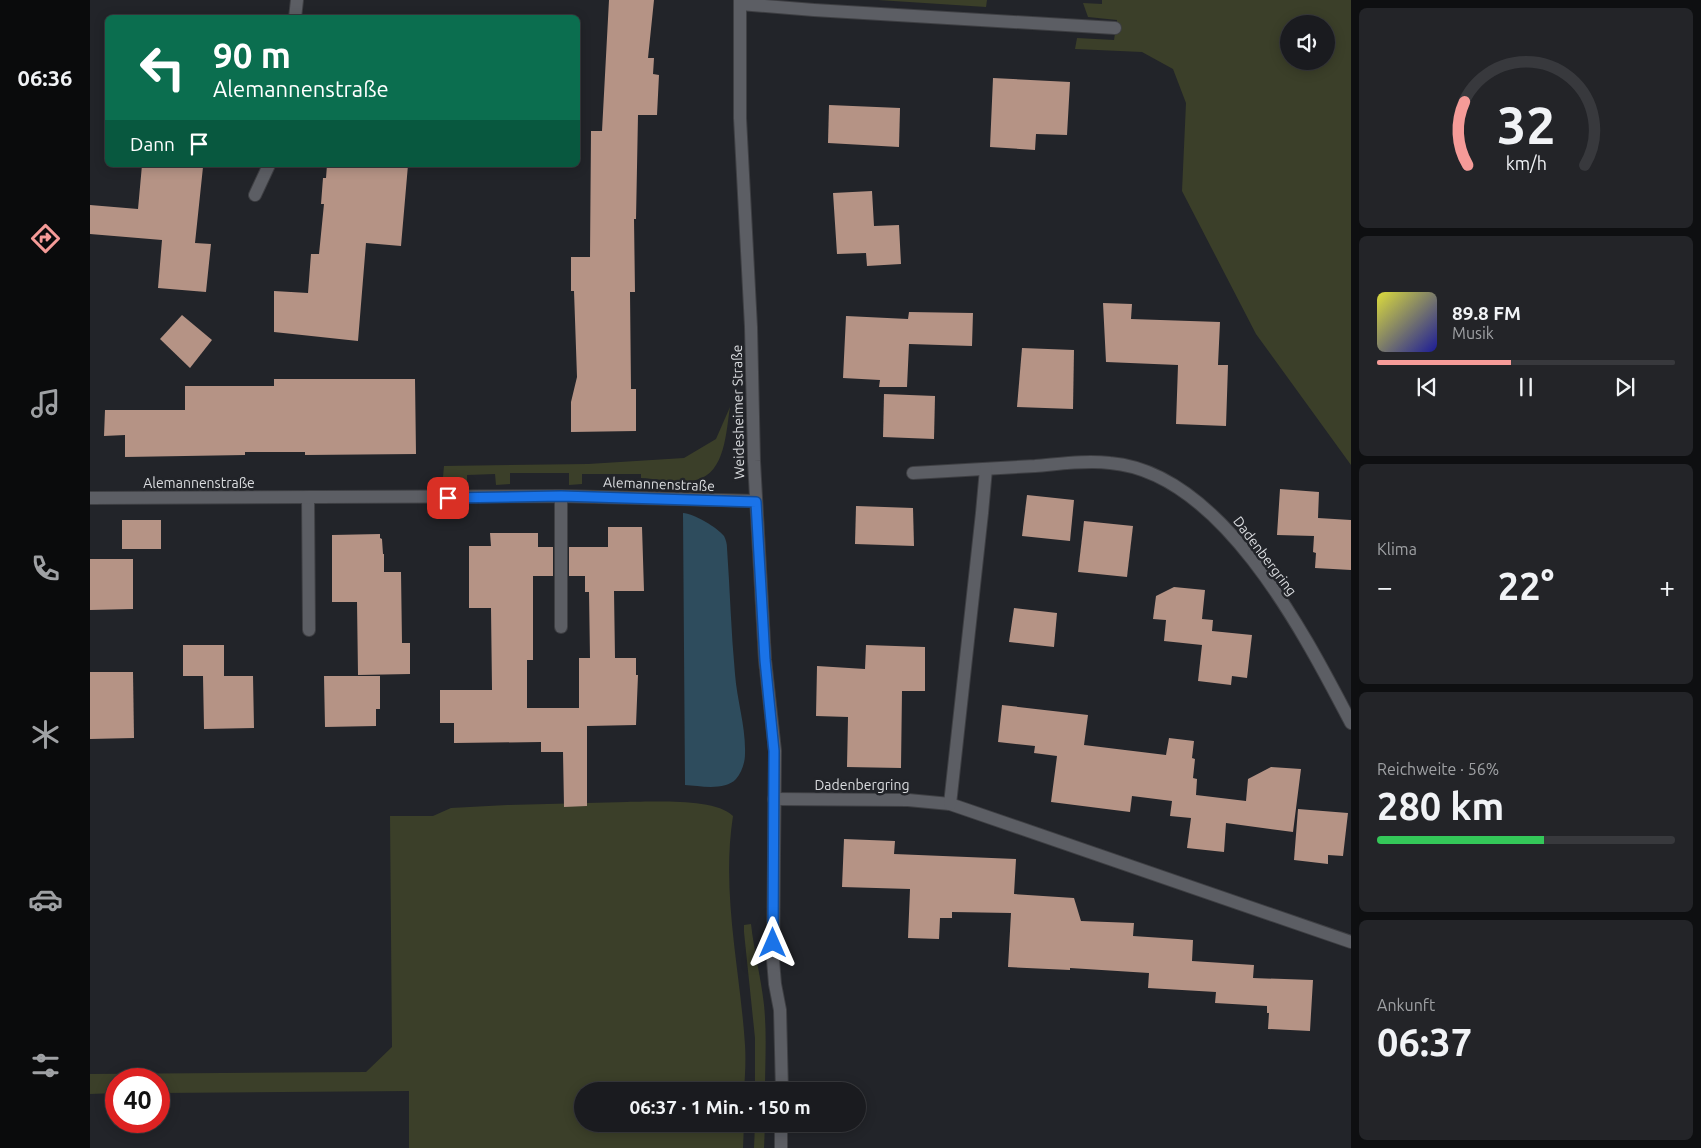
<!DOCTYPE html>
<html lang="de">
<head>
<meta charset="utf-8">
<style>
  :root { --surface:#1a1b1f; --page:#232428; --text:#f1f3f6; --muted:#9fa1a4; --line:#38393d; --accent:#f59b98 }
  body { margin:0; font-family:Ubuntu,sans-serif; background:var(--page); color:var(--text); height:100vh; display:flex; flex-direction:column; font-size:19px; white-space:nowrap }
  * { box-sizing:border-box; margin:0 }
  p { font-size:16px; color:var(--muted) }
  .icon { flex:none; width:28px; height:28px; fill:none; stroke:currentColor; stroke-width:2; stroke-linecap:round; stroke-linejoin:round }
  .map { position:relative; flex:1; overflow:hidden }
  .details { display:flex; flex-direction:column; gap:8px; padding:8px; background:#0e0f11; width:350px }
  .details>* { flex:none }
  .banner { position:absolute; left:15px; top:15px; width:475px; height:152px; border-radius:8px; box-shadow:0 2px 12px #0003,0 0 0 1px var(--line); background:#0b6e4f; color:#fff; overflow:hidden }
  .tools { position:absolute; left:1190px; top:15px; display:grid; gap:10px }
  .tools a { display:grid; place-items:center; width:55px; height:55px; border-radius:50%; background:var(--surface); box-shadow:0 2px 12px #0003,0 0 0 1px var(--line); font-size:25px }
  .speed { position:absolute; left:15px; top:1068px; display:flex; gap:10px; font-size:25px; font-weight:700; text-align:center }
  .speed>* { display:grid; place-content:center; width:65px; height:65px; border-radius:50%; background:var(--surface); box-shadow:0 2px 12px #0003,0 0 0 1px var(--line); line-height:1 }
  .speed .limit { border:8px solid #d22; background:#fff; color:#111 }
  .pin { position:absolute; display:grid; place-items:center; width:42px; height:42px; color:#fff; margin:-21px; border-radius:10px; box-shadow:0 2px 8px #0006 }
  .me { position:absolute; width:55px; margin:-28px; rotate:0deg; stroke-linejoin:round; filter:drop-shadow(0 0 4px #0008) }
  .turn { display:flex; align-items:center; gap:18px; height:105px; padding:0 25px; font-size:22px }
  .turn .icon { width:65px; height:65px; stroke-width:2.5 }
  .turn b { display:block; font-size:35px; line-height:42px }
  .then { display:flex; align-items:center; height:48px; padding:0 25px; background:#0003; gap:10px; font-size:19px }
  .big { font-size:38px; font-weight:700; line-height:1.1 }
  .details .tile { flex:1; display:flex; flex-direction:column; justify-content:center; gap:8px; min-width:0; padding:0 18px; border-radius:8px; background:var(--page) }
  .details .dial { align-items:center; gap:0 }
  .dial svg { height:130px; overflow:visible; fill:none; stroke:var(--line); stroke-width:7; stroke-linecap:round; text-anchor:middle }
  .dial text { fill:var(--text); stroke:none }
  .song { display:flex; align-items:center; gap:15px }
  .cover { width:60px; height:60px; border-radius:8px; background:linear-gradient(135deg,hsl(60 70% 55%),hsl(240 70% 35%)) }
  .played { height:5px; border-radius:2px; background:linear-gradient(90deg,var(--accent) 45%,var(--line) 45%) }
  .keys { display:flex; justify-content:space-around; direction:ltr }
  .heat { display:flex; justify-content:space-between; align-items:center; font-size:28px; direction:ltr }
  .charge { height:8px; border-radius:4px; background:linear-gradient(90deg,#34c759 56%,var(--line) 0) }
  .trip { position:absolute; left:484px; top:1082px; width:292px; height:50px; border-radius:25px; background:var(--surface); box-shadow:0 2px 12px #0003,0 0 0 1px var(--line); font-weight:700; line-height:50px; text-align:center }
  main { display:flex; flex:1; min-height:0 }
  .menu { display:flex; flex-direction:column; width:90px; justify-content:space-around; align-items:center; background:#0a0b0c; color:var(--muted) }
  .menu .icon { width:35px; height:35px }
  .menu .selected { color:var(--accent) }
  .menu b { font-size:22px; color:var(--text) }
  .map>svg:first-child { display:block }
  .green { fill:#3b3f29; fill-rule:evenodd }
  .water { fill:#2e4c5d }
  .building { fill:#b59385 }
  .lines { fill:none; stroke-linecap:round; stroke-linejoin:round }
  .minor-casing { stroke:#3e3f43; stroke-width:14 }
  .tertiary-casing { stroke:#3e3f43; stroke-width:14 }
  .minor { stroke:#5c5e64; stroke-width:12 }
  .tertiary { stroke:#5c5e64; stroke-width:12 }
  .route-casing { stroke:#114b97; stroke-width:12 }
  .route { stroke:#1a73e8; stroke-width:9 }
  .labels { text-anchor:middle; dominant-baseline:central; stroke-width:5; stroke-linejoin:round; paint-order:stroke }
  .street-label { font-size:14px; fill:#dbdde0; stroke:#222429 }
</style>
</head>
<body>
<main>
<nav class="menu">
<b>06:36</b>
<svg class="icon selected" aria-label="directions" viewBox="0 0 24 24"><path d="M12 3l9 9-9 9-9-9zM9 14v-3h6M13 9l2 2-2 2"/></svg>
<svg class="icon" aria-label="music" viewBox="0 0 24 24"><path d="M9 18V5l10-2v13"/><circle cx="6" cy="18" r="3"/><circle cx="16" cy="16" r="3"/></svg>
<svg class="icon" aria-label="phone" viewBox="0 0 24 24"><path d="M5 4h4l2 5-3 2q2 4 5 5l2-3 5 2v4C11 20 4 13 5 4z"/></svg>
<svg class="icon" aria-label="climate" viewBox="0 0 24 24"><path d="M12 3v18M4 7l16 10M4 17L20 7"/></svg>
<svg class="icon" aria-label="car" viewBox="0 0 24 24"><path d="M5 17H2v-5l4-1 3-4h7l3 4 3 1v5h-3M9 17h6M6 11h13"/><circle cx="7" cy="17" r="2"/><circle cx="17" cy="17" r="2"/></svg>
<svg class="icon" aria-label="filters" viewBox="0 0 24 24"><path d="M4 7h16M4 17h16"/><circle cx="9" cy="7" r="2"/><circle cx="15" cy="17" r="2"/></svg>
</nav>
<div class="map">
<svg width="1261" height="1148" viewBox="0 0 1261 1148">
  <rect width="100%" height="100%" fill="#222429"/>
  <g class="green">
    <polygon points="788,0 897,0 896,7"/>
    <path d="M1012,0H1261V465L1166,334L1092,191L1096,103L1083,69L1052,52L985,49L987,38L1024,40L1027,20L998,17L993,3L1012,4ZM1199,24H1236V61H1199Z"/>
    <path d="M640,407C636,430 636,473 606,480C595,483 564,479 551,478V474H492V484L479,485V473H420V484L406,485L405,474L377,475V484L353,477L354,466L498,464L594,458L626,439Z"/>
    <path d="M537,802C562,802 625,798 643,816C631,893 650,968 655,1045C656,1060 655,1076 654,1091H492V1124H654L653,1148H319V1091L69,1093V1079H26V1093L0,1094V1074L276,1072L302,1047L300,816H343L361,808L417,805Z"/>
    <path d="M661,924C664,951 671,978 674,1005C677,1034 675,1063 675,1091H665V1038L654,932V925Z"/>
    <polygon points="665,1124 675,1124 674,1148 664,1148"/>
  </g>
  <path class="water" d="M593,513C603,513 628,528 634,536C636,540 637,544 637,548C640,590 641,632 645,674C647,701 656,727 655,754C655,762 652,772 646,779C635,791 610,786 595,785Z"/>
  <g class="building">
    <polygon points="519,0 564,0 558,58 564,58 563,74 569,75 567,115 548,115 546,219 544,219 545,292 540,292 541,389 546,389 546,431 481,432 481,402 487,377 484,291 481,291 481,257 500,257 501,131 512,131"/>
    <polygon points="903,78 980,82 977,135 946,134 945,150 900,147"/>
    <polygon points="739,105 810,108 809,147 738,143"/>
    <polygon points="52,165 87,165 113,167 105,243 121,244 116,292 68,288 72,240 0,234 0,205 48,209"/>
    <polygon points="237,165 318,165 311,246 276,243 268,341 184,332 184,291 218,293 221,254 229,254 234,204 231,204 233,178 236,178"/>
    <polygon points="782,191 784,226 809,225 811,264 777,266 776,253 747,254 743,193"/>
    <polygon points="1013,303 1042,304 1041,319 1130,322 1128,365 1138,365 1136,426 1086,424 1088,365 1016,362"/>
    <polygon points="819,312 883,313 882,346 819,344 817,387 789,387 790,380 753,378 756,316 818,319"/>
    <polygon points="92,315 122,340 100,368 70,339"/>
    <polygon points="932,348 984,350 983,409 927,407"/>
    <polygon points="184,379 325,379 326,454 215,455 215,452 155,452 155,455 35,457 35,435 14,436 15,410 95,410 95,386 184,386"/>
    <polygon points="794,394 845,396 844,439 793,437"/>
    <polygon points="1190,489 1229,492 1228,518 1261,520 1261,570 1225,568 1226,553 1223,552 1224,536 1187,535"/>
    <polygon points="937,495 984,500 980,541 932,536"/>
    <polygon points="766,506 823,508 824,546 765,544"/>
    <rect x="32" y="520" width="39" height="29"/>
    <polygon points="994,521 1043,526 1037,577 988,572"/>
    <polygon points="518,527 552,527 554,591 524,591 525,658 546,658 546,675 548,675 546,725 497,726 497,806 474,807 473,752 451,752 451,742 364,743 364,723 350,723 350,690 402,690 401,608 379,608 379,546 401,546 400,533 448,533 448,547 463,547 463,576 443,576 443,660 437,660 437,708 489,708 489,658 500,658 499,592 495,592 495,576 479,576 479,547 518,547"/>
    <polygon points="290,534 290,538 292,539 293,554 294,554 294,572 311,572 312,643 320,643 320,674 268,675 267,602 242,602 242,535"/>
    <polygon points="0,559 43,559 43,609 0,610"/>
    <polygon points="1084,587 1115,590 1112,619 1123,620 1122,631 1162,635 1157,678 1142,676 1141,685 1108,681 1112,645 1074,641 1076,620 1063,619 1066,596"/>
    <polygon points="924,608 967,613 964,647 919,642"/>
    <polygon points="93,645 134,645 134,676 163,676 164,728 114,729 113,676 93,676"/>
    <polygon points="776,645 835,647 835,691 812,691 811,768 757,767 758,717 726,716 727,666 775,669"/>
    <polygon points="0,672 43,672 44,738 0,739"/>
    <polygon points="234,676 290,676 290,709 286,709 286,726 235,727"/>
    <polygon points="912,705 998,715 994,745 1076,755 1079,738 1104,741 1102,758 1105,759 1103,778 1107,779 1106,795 1156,801 1158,779 1181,767 1211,769 1203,832 1136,823 1134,852 1097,848 1101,818 1080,816 1082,801 1042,796 1040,812 961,802 967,756 944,753 945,746 908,742"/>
    <polygon points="1208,809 1258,813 1253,856 1238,855 1238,864 1204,860"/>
    <polygon points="754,839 805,841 804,854 926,859 924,894 984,898 991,921 1044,923 1043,936 1103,940 1102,961 1164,965 1163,978 1223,980 1220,1031 1178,1029 1179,1013 1177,1013 1177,1006 1125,1003 1126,992 1058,988 1059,973 980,968 980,970 918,967 921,913 862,912 862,918 850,918 849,939 818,938 820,889 752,887"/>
  </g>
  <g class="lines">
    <g class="minor-casing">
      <g id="minor">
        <polyline points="650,4 724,10 1025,28"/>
        <polyline points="205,18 207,0"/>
        <polyline points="165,195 179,165"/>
        <path d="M823,473C864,471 904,468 945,466C970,464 995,460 1020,463C1132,472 1215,635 1261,723"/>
        <polyline points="471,496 471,627"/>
        <polyline points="218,497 219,630"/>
        <polyline points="0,498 471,496 666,501"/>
        <polyline points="684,799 818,800 860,804 1261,942"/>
        <polyline points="860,804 892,513 896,469"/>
      </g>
    </g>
    <g class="tertiary-casing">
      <g id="tertiary">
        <polyline points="650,0 650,118 661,327 664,461 675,660 685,751 683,960 685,984 690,1010 692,1091"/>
        <polyline points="691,1148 691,1124"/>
      </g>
    </g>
    <use href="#minor" class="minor"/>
    <use href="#tertiary" class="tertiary"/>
  </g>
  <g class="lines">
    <g class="route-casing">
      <polyline id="route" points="358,498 471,496 666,502 675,660 684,751 683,943"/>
    </g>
    <use href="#route" class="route"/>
  </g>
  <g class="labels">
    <g class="street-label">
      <text transform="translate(648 412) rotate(-91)">Weidesheimer Straße</text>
      <text x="109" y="483">Alemannenstraße</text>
      <text transform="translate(569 484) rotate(2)">Alemannenstraße</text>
      <text transform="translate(1175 556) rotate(53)">Dadenbergring</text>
      <text x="772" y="785">Dadenbergring</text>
    </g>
  </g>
</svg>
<div class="tools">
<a><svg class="icon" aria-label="sound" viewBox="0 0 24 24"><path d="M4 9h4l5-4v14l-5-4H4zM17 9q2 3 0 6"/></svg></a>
</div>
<div class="speed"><div class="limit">40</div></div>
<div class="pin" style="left:358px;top:498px;background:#d93025"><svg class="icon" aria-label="arrive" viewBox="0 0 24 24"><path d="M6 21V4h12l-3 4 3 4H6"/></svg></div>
<svg class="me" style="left:683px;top:943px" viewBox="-20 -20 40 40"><path d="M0-17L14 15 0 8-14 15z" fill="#1a73e8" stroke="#fff" stroke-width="4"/></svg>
<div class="trip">06:37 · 1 Min. · 150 m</div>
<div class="banner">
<div class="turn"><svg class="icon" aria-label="left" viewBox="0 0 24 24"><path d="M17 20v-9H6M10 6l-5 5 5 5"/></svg><div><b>90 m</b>Alemannenstraße</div></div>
<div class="then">Dann<svg class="icon" aria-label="arrive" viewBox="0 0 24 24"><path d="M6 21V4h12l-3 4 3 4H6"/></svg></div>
</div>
</div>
<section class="details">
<div class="tile dial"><svg viewBox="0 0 100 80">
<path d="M14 69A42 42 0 1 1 86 69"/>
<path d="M14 69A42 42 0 0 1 12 30" stroke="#f59b98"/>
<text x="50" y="56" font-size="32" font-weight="700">32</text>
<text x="50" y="72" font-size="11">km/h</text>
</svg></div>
<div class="tile">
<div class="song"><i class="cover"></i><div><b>89.8 FM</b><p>Musik</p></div></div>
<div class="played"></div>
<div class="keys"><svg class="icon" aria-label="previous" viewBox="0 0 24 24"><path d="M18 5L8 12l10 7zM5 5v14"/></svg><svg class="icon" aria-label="pause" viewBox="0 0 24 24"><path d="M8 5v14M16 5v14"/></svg><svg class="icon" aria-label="next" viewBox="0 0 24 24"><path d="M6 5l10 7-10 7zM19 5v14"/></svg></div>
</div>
<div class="tile"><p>Klima</p>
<div class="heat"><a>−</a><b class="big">22°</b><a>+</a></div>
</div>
<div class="tile"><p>Reichweite · 56%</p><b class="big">280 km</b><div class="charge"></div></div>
<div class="tile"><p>Ankunft</p><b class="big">06:37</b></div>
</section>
</main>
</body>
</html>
